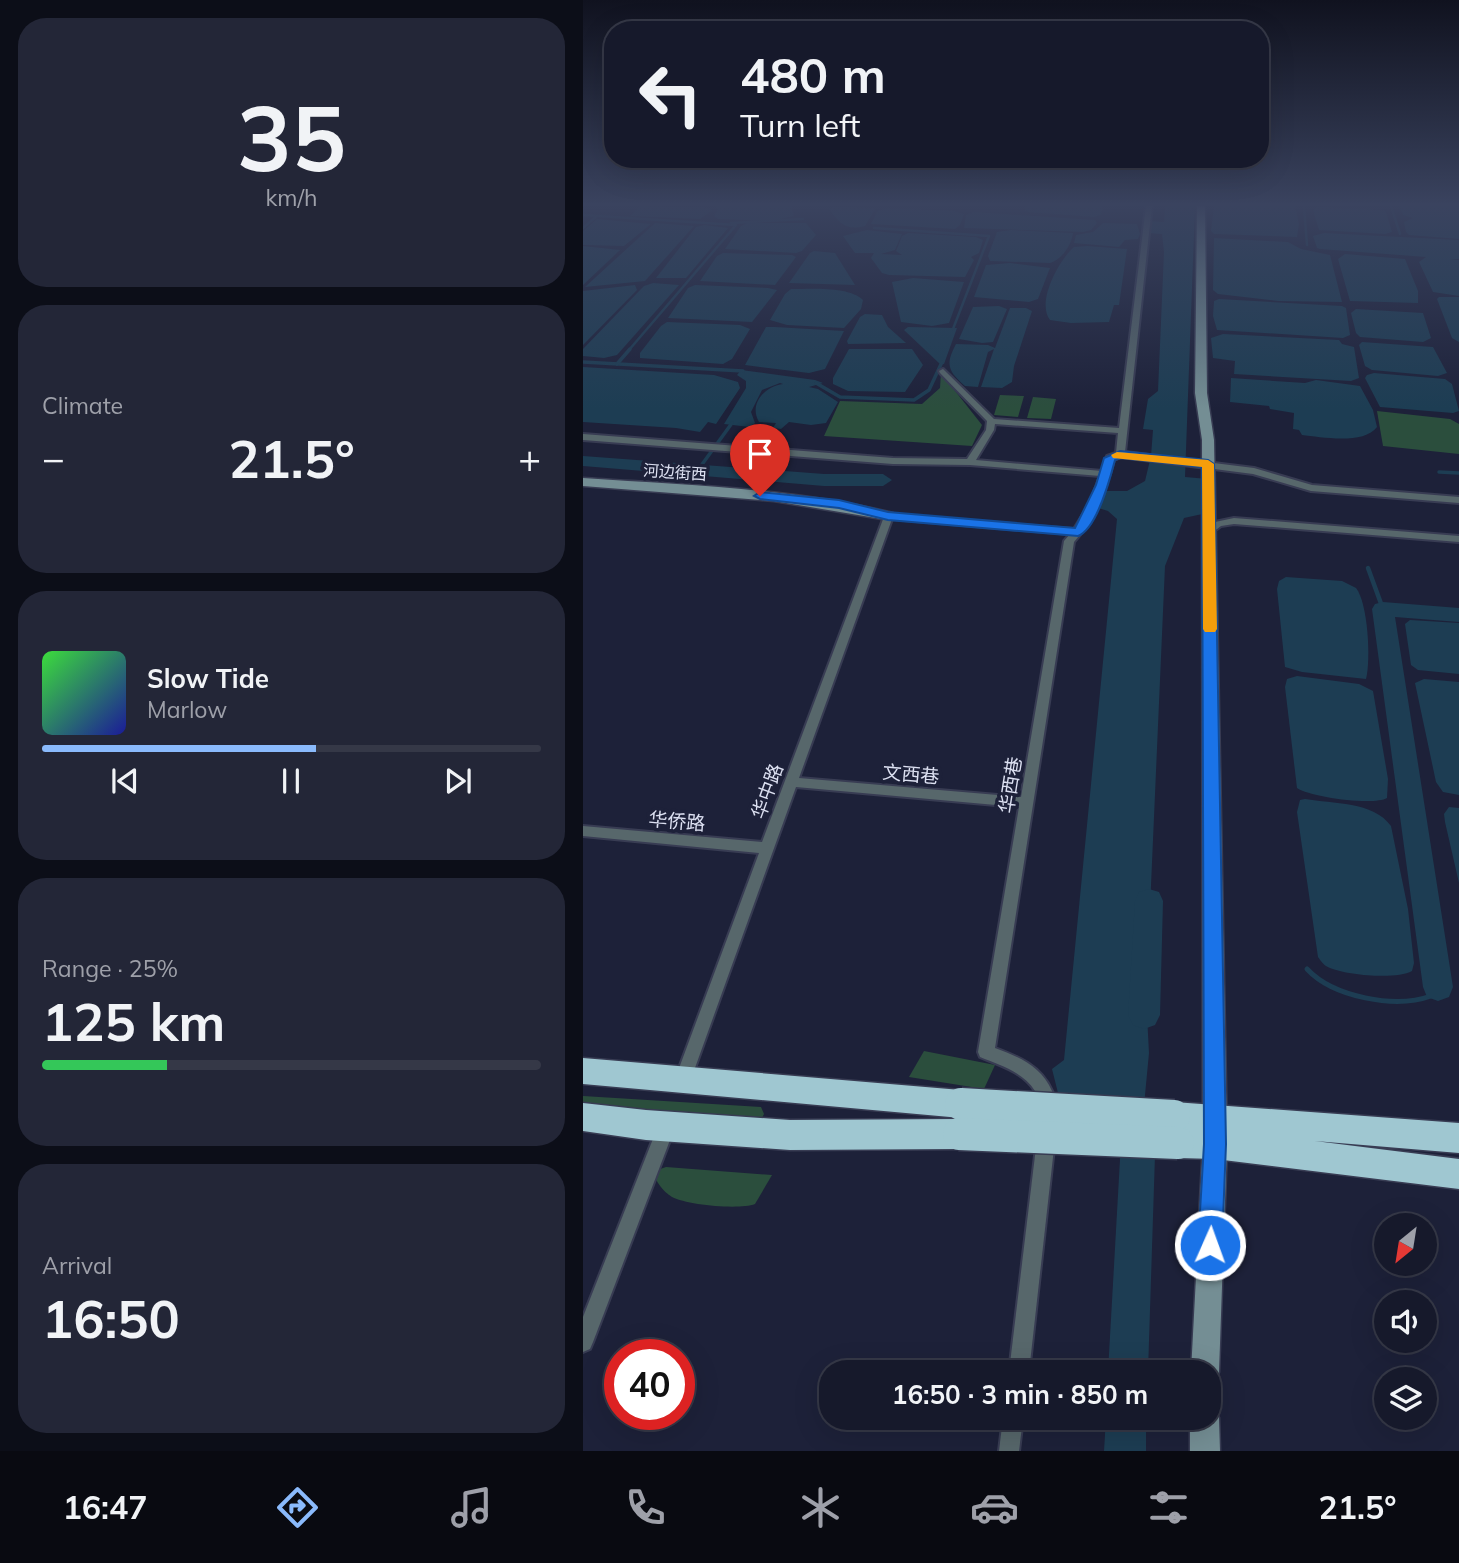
<!DOCTYPE html>
<html lang="en">
<head>
<meta charset="utf-8">
<style>
  :root { --surface:#16192b; --page:#232637; --text:#f1f3f6; --muted:#9ea0a9; --line:#353847; --accent:#8abafc }
  body { margin:0; font-family:Mulish,"Noto Sans SC",sans-serif; background:var(--page); color:var(--text); height:100vh; display:flex; flex-direction:column; font-size:26px; white-space:nowrap }
  * { box-sizing:border-box; margin:0 }
  p { font-size:23px; color:var(--muted) }
  .icon { flex:none; width:38px; height:38px; fill:none; stroke:currentColor; stroke-width:2; stroke-linecap:round; stroke-linejoin:round }
  .map { position:relative; flex:1; overflow:hidden }
  .sheet { display:flex; flex-direction:column; gap:18px; padding:18px; background:#0c0e18; width:583px }
  .sheet>* { flex:none }
  .banner { position:absolute; left:21px; top:21px; width:665px; height:147px; border-radius:28px; box-shadow:0 7px 28px #0002,0 0 0 2px var(--line); background:#16192b; color:var(--text); overflow:hidden }
  .needle { width:46px; rotate:210deg }
  .buttons { position:absolute; left:791px; top:1213px; display:grid; gap:14px }
  .buttons a { display:grid; place-items:center; width:63px; height:63px; border-radius:50%; background:var(--surface); box-shadow:0 7px 28px #0002,0 0 0 2px var(--line); font-size:35px }
  .speed { position:absolute; left:21px; top:1339px; display:flex; gap:14px; font-size:35px; font-weight:700; text-align:center }
  .speed>* { display:grid; place-content:center; width:91px; height:91px; border-radius:50%; background:var(--surface); box-shadow:0 7px 28px #0002,0 0 0 2px var(--line); line-height:1 }
  .speed .limit { border:10px solid #d22; background:#fff; color:#111 }
  .pin { position:absolute; display:grid; place-items:center; width:60px; height:60px; color:#fff; margin:-72px -30px; border-radius:50% 50% 50% 0; rotate:-45deg; box-shadow:0 0 7px #0007 }
  .pin .icon { rotate:45deg }
  .me { position:absolute; width:77px; margin:-38px; rotate:2deg; stroke-linejoin:round; filter:drop-shadow(0 0 5px #0008) }
  .turn { display:flex; align-items:center; gap:24px; height:147px; padding:0 21px; font-size:32px }
  .turn .icon { width:91px; height:91px; stroke-width:2.5 }
  .turn b { display:block; font-size:49px; line-height:60px }
  .big { font-size:52px; font-weight:700; line-height:1.1 }
  .sheet .card { flex:1; display:flex; flex-direction:column; justify-content:center; gap:10px; min-width:0; padding:0 24px; border-radius:28px; background:var(--page) }
  .sheet .dial { align-items:center; gap:0 }
  .dial b { font-size:91px; line-height:1 }
  .song { display:flex; align-items:center; gap:21px }
  .cover { width:84px; height:84px; border-radius:10px; background:linear-gradient(135deg,hsl(120 70% 55%),hsl(240 70% 35%)) }
  .played { height:7px; border-radius:4px; background:linear-gradient(90deg,var(--accent) 55%,var(--line) 55%) }
  .keys { display:flex; justify-content:space-around; direction:ltr }
  .heat { display:flex; justify-content:space-between; align-items:center; font-size:38px; direction:ltr }
  .charge { height:10px; border-radius:5px; background:linear-gradient(90deg,#34c759 25%,var(--line) 0) }
  .trip { position:absolute; left:236px; top:1360px; width:402px; height:70px; border-radius:28px; background:var(--surface); box-shadow:0 7px 28px #0002,0 0 0 2px var(--line); font-weight:700; line-height:70px; text-align:center }
  .tab-bar { display:flex; height:112px; justify-content:space-around; align-items:center; background:#090a11; color:var(--muted) }
  .tab-bar .icon { width:49px; height:49px }
  .tab-bar .selected { color:var(--accent) }
  .tab-bar b { font-size:32px; color:var(--text) }
  main { display:flex; flex:1; min-height:0 }
  .map>svg:first-child { display:block }
  .green { fill:#2b4e3d }
  .water { fill:#1d3d53 }
  .lines { fill:none; stroke-linecap:round; stroke-linejoin:round }
  .stream-far3 { stroke:#1d3d53; stroke-width:2.5 }
  .stream-far2 { stroke:#1d3d53; stroke-width:3.5 }
  .stream-far1 { stroke:#1d3d53; stroke-width:4.5 }
  .stream { stroke:#1d3d53; stroke-width:5 }
  .river { fill:#1d3d53; fill-rule:evenodd }
  .street-casing { stroke:#383c53; stroke-width:4 }
  .secondary-casing { stroke:#383c53; stroke-width:3 }
  .highway-casing { stroke:#383c53; stroke-width:3 }
  .street { fill:#57676b; fill-rule:evenodd }
  .secondary { fill:#748e94; fill-rule:evenodd }
  .highway { fill:#9fc7d1; fill-rule:evenodd }
  .highway-bridge-casing { stroke:#383c53; stroke-width:35; stroke-linecap:butt }
  .highway-bridge { stroke:#9fc7d1; stroke-width:32 }
  .route { fill:#1a73e8; stroke:#114b97; stroke-width:2 }
  .slow { fill:#f59e0b }
  .labels { text-anchor:middle; dominant-baseline:central; stroke-width:7; stroke-linejoin:round; paint-order:stroke }
  .far-street-label { font-size:16px; fill:#dde1f2; stroke:#1d2139 }
  .street-label { font-size:19px; fill:#dde1f2; stroke:#1d2139 }
</style>
</head>
<body>
<main>
<section class="sheet">
<div class="card dial"><b>35</b><p>km/h</p></div>
<div class="card"><p>Climate</p>
<div class="heat"><a>−</a><b class="big">21.5°</b><a>+</a></div>
</div>
<div class="card">
<div class="song"><i class="cover"></i><div><b>Slow Tide</b><p>Marlow</p></div></div>
<div class="played"></div>
<div class="keys"><svg class="icon" aria-label="previous" viewBox="0 0 24 24"><path d="M18 5L8 12l10 7zM5 5v14"/></svg><svg class="icon" aria-label="pause" viewBox="0 0 24 24"><path d="M8 5v14M16 5v14"/></svg><svg class="icon" aria-label="next" viewBox="0 0 24 24"><path d="M6 5l10 7-10 7zM19 5v14"/></svg></div>
</div>
<div class="card"><p>Range · 25%</p><b class="big">125 km</b><div class="charge"></div></div>
<div class="card"><p>Arrival</p><b class="big">16:50</b></div>
</section>
<div class="map">
<svg width="877" height="1451" viewBox="0 0 877 1451">
  <rect width="100%" height="100%" fill="#1d2139"/>
  <g class="green">
    <polygon points="358,373 399,425 389,446 241,436 257,401 339,404 357,388"/>
    <polygon points="417,395 441,396 435,417 411,415"/>
    <polygon points="450,397 473,399 468,419 444,418"/>
    <polygon points="794,411 867,419 876,424 876,454 800,446"/>
    <polygon points="341,1051 412,1065 401,1089 326,1077"/>
    <polygon points="0,1096 178,1107 181,1114 179,1118 0,1109"/>
    <path d="M83,1167L189,1175L172,1204C156,1210 104,1205 89,1197C79,1191 74,1182 69,1172Z"/>
  </g>
  <g class="water">
    <polygon points="57,206 120,207 130,210 117,219 47,216"/>
    <polygon points="133,206 208,206 211,216 189,221 135,219 131,216 135,209"/>
    <polygon points="443,206 520,206 518,215 511,217 445,212 441,211"/>
    <polygon points="582,206 612,206 602,477 625,479 624,513 601,518 582,566 566,931 560,939 566,1053 560,1116 480,1113 469,1069 481,1060 534,519 525,511 512,507 518,491 544,491 562,481 568,456 570,430 560,429 565,399 575,391 581,252 579,234 565,233 567,221 581,222"/>
    <polygon points="631,206 712,206 716,224 714,237 631,234 628,231"/>
    <polygon points="816,206 876,206 876,239 826,235 823,232 821,222 830,218 820,215"/>
    <path d="M251,207L293,208L282,226C263,231 257,224 246,209Z"/>
    <polygon points="735,207 800,210 803,212 809,232 802,234 736,230 730,210"/>
    <polygon points="302,208 372,211 381,214 377,225 372,229 288,224 294,212"/>
    <polygon points="391,212 512,220 514,223 508,230 500,232 381,228 383,215"/>
    <polygon points="14,219 68,224 41,246 0,245 0,231"/>
    <polygon points="72,223 111,226 62,281 2,287"/>
    <polygon points="164,223 223,223 233,235 219,251 213,253 142,249 158,226"/>
    <polygon points="520,223 554,224 557,234 555,239 542,240 536,247 491,243 493,235 510,232"/>
    <polygon points="121,225 145,228 103,278 73,278 113,227"/>
    <polygon points="284,230 319,234 312,250 298,254 319,255 313,251 319,236 325,233 393,237 400,240 396,253 388,257 391,260 382,277 306,275 299,273 288,258 291,253 272,253 260,236"/>
    <path d="M428,230L490,233C488,246 479,259 467,263L407,261L405,256L414,232Z"/>
    <polygon points="741,233 876,240 876,259 867,259 876,260 876,296 850,292 836,262 843,257 737,249 734,248 730,236"/>
    <polygon points="631,238 705,242 718,249 747,255 759,302 695,301 635,294 630,290"/>
    <polygon points="0,246 37,250 0,285"/>
    <path d="M504,246L544,249L536,305H531L526,322L488,323L467,320C453,302 476,260 491,247Z"/>
    <polygon points="231,251 252,253 272,285 206,283 227,253"/>
    <polygon points="140,253 209,255 213,257 192,285 117,281 134,256"/>
    <polygon points="762,254 822,259 835,291 835,303 767,301 755,259"/>
    <polygon points="427,263 467,268 455,299 446,302 391,297 403,265"/>
    <polygon points="330,278 381,282 366,323 349,326 318,322 309,282"/>
    <polygon points="70,283 96,285 34,355 21,358 0,356 0,349 61,286"/>
    <polygon points="52,285 54,290 0,345 0,291"/>
    <polygon points="112,285 185,288 194,290 169,322 85,318 105,288"/>
    <path d="M208,289C228,289 266,286 280,300L278,309L261,328L204,325L187,320L202,294Z"/>
    <polygon points="856,297 876,297 876,342 869,338 854,299"/>
    <polygon points="636,299 759,306 763,308 767,335 760,338 634,330 630,316 631,301"/>
    <polygon points="416,306 424,309 410,342 399,343 376,339 390,307"/>
    <path d="M427,308H443L449,311L431,366L429,382L419,388L398,387L411,349L405,352L395,387L382,386C365,371 362,365 373,344L405,345L412,348Z"/>
    <polygon points="773,309 840,313 848,338 840,342 777,337 773,333 768,313"/>
    <polygon points="282,314 299,315 305,327 323,343 265,344 264,341 277,317"/>
    <polygon points="84,322 157,325 167,329 149,359 140,364 57,358 57,353 78,326"/>
    <polygon points="183,327 192,327 261,331 242,369 226,373 162,365"/>
    <polygon points="325,327 374,328 361,364 357,364 321,330"/>
    <polygon points="640,334 756,340 759,344 771,347 776,378 768,381 651,374 652,361 630,358 628,338"/>
    <polygon points="779,342 850,347 864,373 855,376 789,370 782,366 776,345"/>
    <polygon points="266,349 329,349 340,365 322,392 265,391 250,384 250,378"/>
    <polygon points="0,367 131,375 155,382 157,388 133,424 125,422 117,432 93,428 0,422"/>
    <path d="M158,370L232,380L240,383L226,387L235,389L255,402L243,423L228,425L206,422L198,429L190,428L193,423L176,422C165,403 183,386 200,384L197,383L179,390L168,412L172,423L167,427L141,424L163,388V381L154,375Z"/>
    <polygon points="791,373 862,379 869,384 876,411 870,413 797,407 782,378 784,375"/>
    <path d="M648,378L722,383L733,380L777,386L790,410L794,427C781,445 738,437 719,435L716,430L710,429L711,413L687,409L686,406L647,402Z"/>
    <path d="M703,577L759,581L773,588C785,603 788,660 783,679L719,672L702,667L694,589L696,581Z"/>
    <polygon points="827,620 876,623 876,674 835,670 828,665 822,624"/>
    <path d="M714,676L776,684L790,691L805,779L804,798C790,806 727,797 714,788L702,687L704,679Z"/>
    <polygon points="841,679 876,682 876,795 860,792 853,782 832,683"/>
    <path d="M722,799C750,804 790,801 808,826L825,909L831,963L829,971C813,980 764,975 747,968C741,966 738,961 735,957L714,812L717,800Z"/>
    <polygon points="866,807 876,808 876,883 862,822 861,814"/>
  </g>
  <g class="lines">
    <g class="stream-far3">
      <polyline points="721,206 724,245"/>
      <polyline points="808,206 817,234"/>
      <polyline points="0,215 153,225 46,350"/>
      <polyline points="148,223 220,219"/>
      <polyline points="0,228 14,216"/>
      <polyline points="291,228 406,236 370,329"/>
    </g>
    <g class="stream-far2">
      <polyline points="0,362 160,371"/>
      <polyline points="34,364 47,349"/>
      <polyline points="233,383 257,397 331,400 346,390 359,362"/>
      <polyline points="115,470 149,423"/>
      <polyline points="856,472 877,473"/>
    </g>
    <polyline class="stream-far1" points="785,568 800,609"/>
    <path class="stream" d="M724,969C750,997 812,1009 848,996L855,987"/>
    <g class="river">
      <polygon points="0,456 241,474 300,474 309,480 300,486 241,486 0,466"/>
      <polygon points="800,602 877,608 877,622 812,617 870,987 866,997 855,1001 844,997 840,987 789,609 792,604"/>
      <polygon points="566,889 576,892 580,901 577,1015 572,1025 561,1029 550,1025 545,1015 552,901 556,892"/>
      <polygon points="556,1107 568,1112 573,1124 565,1372 525,1372 539,1124 544,1112"/>
      <polygon points="523,1418 563,1418 563,1451 521,1451"/>
    </g>
    <g class="street-casing">
      <g id="street">
        <path d="M563,206H569L542,452L671,468L729,485L877,497V503L728,491L670,474L538,457L531,460C523,490 512,518 491,542L412,1048C436,1057 458,1066 469,1091C472,1099 474,1105 471,1113L465,1115L459,1113C456,1106 456,1097 452,1091C440,1072 417,1065 397,1057L395,1052L436,807L213,787L108,1079L106,1085L100,1087L94,1085L92,1079L176,853L0,836V826L179,842L302,514L491,529L507,503L517,476L387,465L310,464L0,440V434L310,458L384,459L403,430L404,421L357,373L356,371L360,369L411,419L536,428ZM412,424L535,433L533,453L524,456L519,471L393,460L411,430ZM309,519L487,534L481,541L438,797L216,778Z"/>
        <polygon points="651,518 877,536 877,542 651,524 638,526 626,535 621,532 632,522"/>
        <polygon points="83,1119 89,1121 92,1127 10,1342 7,1349 0,1352 0,1317 77,1121"/>
        <polygon points="463,1130 469,1133 472,1139 446,1372 426,1372 454,1139 457,1133"/>
        <polygon points="420,1418 440,1418 436,1451 416,1451"/>
      </g>
    </g>
    <g class="secondary-casing">
      <g id="secondary">
        <polygon points="614,206 622,206 624,393 631,440 644,1144 636,1372 632,1382 626,1384 626,1372 608,1372 620,1144 619,440 612,393"/>
        <path d="M0,478C103,485 209,488 310,513L312,516L305,520L191,501L0,486Z"/>
        <polygon points="626,1406 631,1408 636,1418 637,1451 607,1451 607,1418 626,1418"/>
      </g>
    </g>
    <g class="highway-casing">
      <g id="highway">
        <polygon points="0,1058 378,1090 388,1094 392,1104 388,1114 378,1118 0,1084"/>
        <polygon points="591,1102 877,1123 877,1153 732,1141 877,1159 877,1189 632,1159 595,1158 585,1153 580,1143 585,1133 590,1130 581,1126 577,1116 581,1106"/>
        <polygon points="0,1103 63,1110 207,1120 376,1119 386,1124 391,1134 386,1144 376,1149 207,1150 63,1140 0,1131"/>
      </g>
    </g>
    <use href="#street" class="street"/>
    <use href="#secondary" class="secondary"/>
    <use href="#highway" class="highway"/>
    <g class="highway-bridge-casing">
      <g id="highway-bridge">
        <polyline points="378,1104 591,1116"/>
        <polyline points="376,1134 595,1143"/>
      </g>
    </g>
    <use href="#highway-bridge" class="highway-bridge"/>
  </g>
  <linearGradient id="sky" x2="0" y2="1"><stop stop-color="#10121f"/><stop offset="0.5" stop-color="#3a435f"/><stop offset="1" stop-color="#3a435f" stop-opacity="0"/></linearGradient>
  <rect width="877" height="409" fill="url(#sky)"/>
  <path class="route" d="M537,451L625,460L631,464L643,1144L639,1245L636,1254L627,1257L619,1254L615,1245L621,1144L619,467L538,458L532,460C527,479 514,529 495,536L305,520L256,508L177,499L171,496L177,492L256,500L305,512L492,528L513,485L521,458Z"/>
  <polygon class="slow" points="534,452 625,460 631,464 634,629 632,632 622,632 620,629 619,467 530,458 528,455"/>
  <g class="labels">
    <g class="far-street-label">
      <text transform="translate(92 472) rotate(4)">河边街西</text>
    </g>
    <g class="street-label">
      <text transform="translate(328 774) rotate(5)">文西巷</text>
      <text transform="translate(427 785) rotate(-81)">华西巷</text>
      <text transform="translate(184 791) rotate(-70)">华中路</text>
      <text transform="translate(94 821) rotate(5)">华侨路</text>
    </g>
  </g>
</svg>
<div class="buttons">
<a><svg class="needle" viewBox="-14 -14 28 28"><path d="M0-13l5 13h-10z" fill="#e53935"/><path d="M0 13l5-13h-10z" fill="#9ea0a9"/></svg></a>
<a><svg class="icon" aria-label="sound" viewBox="0 0 24 24"><path d="M4 9h4l5-4v14l-5-4H4zM17 9q2 3 0 6"/></svg></a>
<a><svg class="icon" aria-label="layers" viewBox="0 0 24 24"><path d="M12 4l9 5-9 5-9-5zM3 14l9 5 9-5"/></svg></a>
</div>
<div class="speed"><div class="limit">40</div></div>
<div class="pin" style="left:177px;top:496px;background:#d93025"><svg class="icon" aria-label="arrive" viewBox="0 0 24 24"><path d="M6 21V4h12l-3 4 3 4H6"/></svg></div>
<svg class="me" style="left:627px;top:1245px" viewBox="-20 -20 40 40"><circle r="17" fill="#1a73e8" stroke="#fff" stroke-width="3"/><path d="M0-11L8 9 0 5-8 9z" fill="#fff"/></svg>
<div class="trip">16:50 · 3 min · 850 m</div>
<div class="banner">
<div class="turn"><svg class="icon" aria-label="left" viewBox="0 0 24 24"><path d="M17 20v-9H6M10 6l-5 5 5 5"/></svg><div><b>480 m</b>Turn left</div></div>
</div>
</div>
</main>
<nav class="tab-bar">
<b>16:47</b>
<svg class="icon selected" aria-label="directions" viewBox="0 0 24 24"><path d="M12 3l9 9-9 9-9-9zM9 14v-3h6M13 9l2 2-2 2"/></svg>
<svg class="icon" aria-label="music" viewBox="0 0 24 24"><path d="M9 18V5l10-2v13"/><circle cx="6" cy="18" r="3"/><circle cx="16" cy="16" r="3"/></svg>
<svg class="icon" aria-label="phone" viewBox="0 0 24 24"><path d="M5 4h4l2 5-3 2q2 4 5 5l2-3 5 2v4C11 20 4 13 5 4z"/></svg>
<svg class="icon" aria-label="climate" viewBox="0 0 24 24"><path d="M12 3v18M4 7l16 10M4 17L20 7"/></svg>
<svg class="icon" aria-label="car" viewBox="0 0 24 24"><path d="M5 17H2v-5l4-1 3-4h7l3 4 3 1v5h-3M9 17h6M6 11h13"/><circle cx="7" cy="17" r="2"/><circle cx="17" cy="17" r="2"/></svg>
<svg class="icon" aria-label="filters" viewBox="0 0 24 24"><path d="M4 7h16M4 17h16"/><circle cx="9" cy="7" r="2"/><circle cx="15" cy="17" r="2"/></svg>
<b>21.5°</b>
</nav>
</body>
</html>
